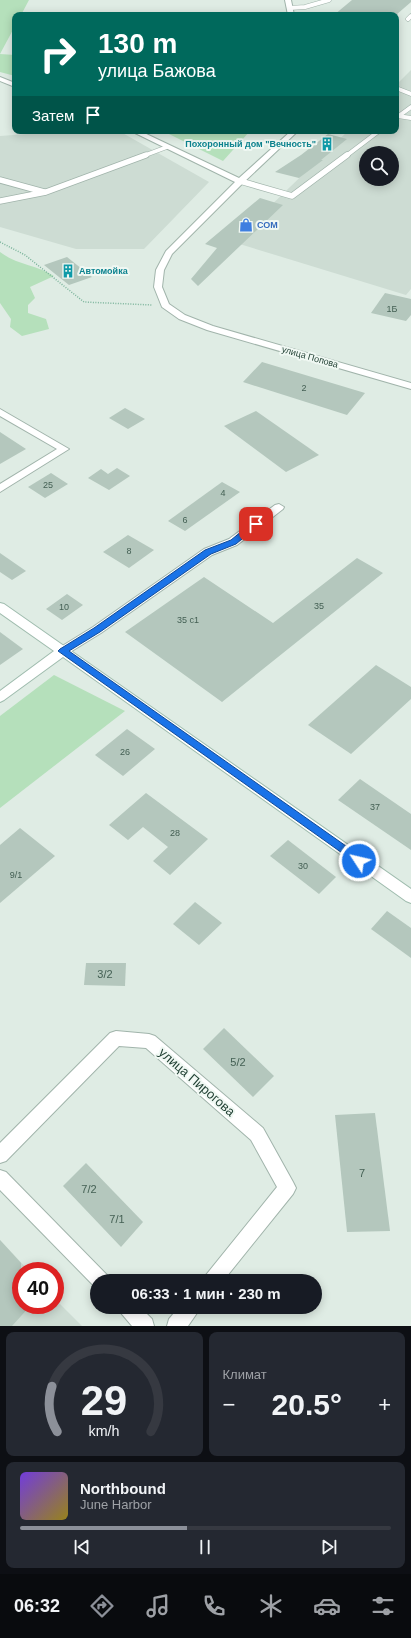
<!DOCTYPE html>
<html lang="ru">
<head>
<meta charset="utf-8">
<style>
  :root { --surface:#171b24; --page:#242831; --text:#f1f3f6; --muted:#9ea1a6; --line:#363941; --accent:#8c9099 }
  body { margin:0; font-family:Arial,sans-serif; background:var(--page); color:var(--text); height:100vh; display:flex; flex-direction:column; font-size:15px; white-space:nowrap }
  * { box-sizing:border-box; margin:0 }
  p { font-size:13px; color:var(--muted) }
  .icon { flex:none; width:22px; height:22px; fill:none; stroke:currentColor; stroke-width:2; stroke-linecap:round; stroke-linejoin:round }
  .map { position:relative; height:1326px; overflow:hidden }
  .details { display:flex; flex-direction:column; gap:6px; padding:6px; background:#0d0f14; flex:1 }
  .details>* { flex:none }
  .hud { position:absolute; left:12px; top:12px; width:387px; height:122px; border-radius:8px; box-shadow:0 2px 10px #0003; background:#00695c; color:#fff; overflow:hidden }
  .controls { position:absolute; left:359px; top:146px; display:grid; gap:8px }
  .controls a { display:grid; place-items:center; width:40px; height:40px; border-radius:50%; background:var(--surface); box-shadow:0 2px 10px #0003; font-size:20px }
  .speed { position:absolute; left:12px; top:1262px; display:flex; gap:8px; font-size:20px; font-weight:700; text-align:center }
  .speed>* { display:grid; place-content:center; width:52px; height:52px; border-radius:50%; background:var(--surface); box-shadow:0 2px 10px #0003; line-height:1 }
  .speed .limit { border:6px solid #d22; background:#fff; color:#111 }
  .pin { position:absolute; display:grid; place-items:center; width:34px; height:34px; color:#fff; margin:-17px; border-radius:8px; box-shadow:0 2px 6px #0006 }
  .me { position:absolute; width:44px; margin:-22px; rotate:305deg; stroke-linejoin:round; filter:drop-shadow(0 0 3px #0008) }
  .turn { display:flex; align-items:center; gap:14px; height:84px; padding:0 20px; font-size:18px }
  .turn .icon { width:52px; height:52px; stroke-width:2.5 }
  .turn b { display:block; font-size:28px; line-height:34px }
  .then { display:flex; align-items:center; height:38px; padding:0 20px; background:#0003; gap:8px; font-size:15px }
  .big { font-size:30px; font-weight:600; line-height:1.1 }
  .details .tile { flex:1; display:flex; flex-direction:column; justify-content:center; gap:6px; min-width:0; padding:0 14px; border-radius:8px; background:var(--page) }
  .details .dial { align-items:center; gap:0 }
  .dial svg { height:104px; overflow:visible; fill:none; stroke:var(--line); stroke-width:7; stroke-linecap:round; text-anchor:middle }
  .dial text { fill:var(--text); stroke:none }
  .song { display:flex; align-items:center; gap:12px }
  .cover { width:48px; height:48px; border-radius:6px; background:linear-gradient(135deg,hsl(260 70% 55%),hsl(50 70% 35%)) }
  .played { height:4px; border-radius:2px; background:linear-gradient(90deg,var(--accent) 45%,var(--line) 45%) }
  .keys { display:flex; justify-content:space-around; direction:ltr }
  .heat { display:flex; justify-content:space-between; align-items:center; font-size:22px; direction:ltr }
  .details .tiles { flex:1; display:grid; gap:6px; grid-template-columns:1fr 1fr }
  .tile:last-child { grid-column:span 2 }
  .trip { position:absolute; left:90px; top:1274px; width:232px; height:40px; border-radius:20px; background:var(--surface); box-shadow:0 2px 10px #0003; font-weight:600; line-height:40px; text-align:center }
  .dock { display:flex; height:64px; justify-content:space-around; align-items:center; background:#090b0e; color:var(--muted) }
  .dock .icon { width:28px; height:28px }
  .dock .selected { color:var(--accent) }
  .dock b { font-size:18px; color:var(--text) }
  .map>svg:first-child { display:block }
  .built { fill:#cddcd3; fill-rule:evenodd }
  .green { fill:#b5e0bb }
  .building { fill:#b4c7bd }
  .lines { fill:none; stroke-linecap:round; stroke-linejoin:round }
  .lane-far1-casing { stroke:#a1b4ab; stroke-width:5 }
  .lane-casing { stroke:#a1b4ab; stroke-width:7 }
  .street-casing { stroke:#a1b4ab; stroke-width:2 }
  .secondary-casing { stroke:#9fbcae; stroke-width:2 }
  .path { stroke:#7bb49b; stroke-width:1.5; stroke-dasharray:1 1.5; stroke-linecap:butt }
  .lane-far1 { stroke:#fff; stroke-width:4 }
  .lane { stroke:#fff; stroke-width:5.5 }
  .street { fill:#fff; fill-rule:evenodd }
  .secondary { fill:#fff; fill-rule:evenodd }
  .route { fill:#1a73e8; stroke:#114b97 }
  .labels { text-anchor:middle; dominant-baseline:central; stroke-width:4; stroke-linejoin:round; paint-order:stroke }
  .far-culture-label { font-size:9px; font-weight:bold; fill:#0d838f; stroke:#f0f8f3; text-anchor:end }
  .far-shop-label { font-size:9px; font-weight:bold; fill:#366cbe; stroke:#f0f8f3; text-anchor:start }
  .number-label { font-size:9px; fill:#446054 }
  .far-street-label { font-size:9px; fill:#1e3e31; stroke:#f0f8f3 }
  .near-number-label { font-size:11px; fill:#446054 }
  .near-street-label { font-size:13px; fill:#1e3e31; stroke:#f0f8f3 }
</style>
</head>
<body>
<div class="map">
<svg width="411" height="1326" viewBox="0 0 411 1326">
  <rect width="100%" height="100%" fill="#dfece4"/>
  <g class="built">
    <path d="M411,70V289L406,295L233,242L348,131H396V85ZM366,153H392V179H366Z"/>
    <polygon points="27,131 119,131 209,182 144,249 76,249 0,227 0,136 27,134"/>
    <polygon points="0,1240 29,1271 21,1271 21,1305 55,1305 55,1299 82,1326 0,1326"/>
  </g>
  <g class="green">
    <polygon points="0,0 29,0 21,15 15,15 15,26 0,54 15,55 15,76 0,72"/>
    <polygon points="163,131 250,131 223,161"/>
    <path d="M0,252C17,265 37,265 54,276L30,287L35,298L28,305V313L46,319L49,329L22,336L10,327L11,319L0,303Z"/>
    <polygon points="54,675 125,711 0,808 0,716"/>
  </g>
  <g class="building">
    <polygon points="352,0 411,0 411,2 396,15 334,15"/>
    <polygon points="328,134 347,139 321,160 323,160 299,178 275,172 301,155"/>
    <polygon points="260,198 283,205 198,286 191,279 217,248 205,244"/>
    <polygon points="67,257 92,277 69,285 44,265"/>
    <polygon points="385,293 411,299 411,315 406,321 371,313"/>
    <polygon points="262,362 365,393 347,415 243,382"/>
    <polygon points="125,408 145,419 128,429 109,418"/>
    <polygon points="256,411 319,455 286,472 224,426"/>
    <polygon points="0,432 26,449 0,464"/>
    <polygon points="117,468 130,476 109,490 88,478 101,469 108,474"/>
    <polygon points="51,473 68,484 45,498 28,487"/>
    <polygon points="222,482 240,492 185,531 168,521"/>
    <polygon points="128,535 154,550 129,568 103,552"/>
    <polygon points="0,553 26,571 12,580 0,572"/>
    <polygon points="357,558 383,573 222,702 125,632 204,577 273,623"/>
    <polygon points="67,594 83,605 62,620 46,609"/>
    <polygon points="0,632 23,649 0,665"/>
    <polygon points="376,665 411,687 411,699 351,754 308,725"/>
    <polygon points="127,729 155,749 123,776 95,755"/>
    <polygon points="360,779 411,814 411,850 338,800"/>
    <polygon points="146,793 208,839 170,875 153,861 168,847 143,827 128,840 109,825"/>
    <polygon points="20,828 55,856 0,903 0,845"/>
    <polygon points="288,840 336,877 319,894 270,856"/>
    <polygon points="195,902 222,923 199,945 173,924"/>
    <polygon points="387,911 411,928 411,958 371,929"/>
    <polygon points="86,963 126,963 125,986 84,985"/>
    <polygon points="224,1028 274,1076 253,1097 203,1049"/>
    <polygon points="375,1113 390,1231 347,1232 335,1115"/>
    <polygon points="86,1163 143,1222 121,1247 63,1186"/>
    <polygon points="0,1240 21,1263 21,1305 31,1305 12,1326 0,1326"/>
  </g>
  <g class="lines">
    <g class="lane-far1-casing">
      <g id="lane-far1">
        <polyline points="290,8 305,7 329,0"/>
        <polyline points="408,19 411,16"/>
        <polyline points="396,88 411,94"/>
        <polyline points="398,116 411,118"/>
        <polyline points="396,118 411,107"/>
        <polyline points="143,156 167,147"/>
        <polyline points="346,156 379,131"/>
      </g>
    </g>
    <g class="lane-casing">
      <g id="lane">
        <polyline points="0,180 44,192"/>
        <polyline points="240,181 292,196 347,155"/>
        <polyline points="0,201 46,192 146,155"/>
      </g>
    </g>
    <g class="street-casing">
      <g id="street">
        <polygon points="285,0 291,0 294,15 288,15"/>
        <polygon points="0,77 15,83 15,87 0,81"/>
        <polygon points="131,131 140,131 239,178 291,131 298,131 243,183 172,254 164,270 162,287 169,304 185,315 213,326 411,383 411,389 207,330 179,319 162,307 154,287 156,270 166,251 235,182"/>
        <polygon points="0,409 69,449 0,492 0,484 57,449 0,416"/>
        <polygon points="279,504 284,507 283,509 237,545 212,555 101,633 67,654 63,655 59,654 57,651 59,648 93,627 204,549 229,539 275,505"/>
        <polygon points="116,1031 149,1034 155,1036 263,1128 293,1182 296,1188 293,1194 223,1281 203,1281 206,1275 277,1187 251,1140 146,1048 119,1046 6,1161 0,1163 0,1143 110,1033"/>
        <polygon points="0,1170 6,1172 107,1275 110,1281 97,1281 97,1288 95,1287 0,1190"/>
        <polygon points="118,1307 140,1307 152,1319 154,1326 132,1326 121,1313"/>
        <polygon points="179,1307 200,1307 197,1313 188,1326 167,1326 169,1319"/>
      </g>
    </g>
    <g class="secondary-casing">
      <polygon id="secondary" points="0,603 4,604 411,889 411,903 406,901 63,657 4,700 0,702 0,691 54,651 0,613"/>
    </g>
    <polyline class="path" points="0,242 25,255 84,302 152,305"/>
    <use href="#lane-far1" class="lane-far1"/>
    <use href="#lane" class="lane"/>
    <use href="#street" class="street"/>
    <use href="#secondary" class="secondary"/>
  </g>
  <polygon class="route" points="253,522 259,522 260,524 236,544 211,554 100,632 69,651 363,858 365,861 363,864 359,865 58,651 60,649 94,628 205,550 231,540"/>
  <defs>
    <g id="building-bare" transform="scale(1.08)"><path d="M-4-6H4V6H1V3H-1V6H-4ZM-2.5-4.3h1.7v1.8h-1.7ZM.8-4.3h1.7v1.8H.8ZM-2.5-1h1.7V.8h-1.7ZM.8-1h1.7V.8H.8Z" fill="#0f9aa8" stroke="#f0f8f3" stroke-width="2.5" paint-order="stroke"/></g>
    <g id="shop-bare" transform="scale(1.08)"><path d="M-5-2.5h2.3a2.7 3.5 0 0 1 5.4 0H5L5.5 6h-11ZM-1.5-2.5h3a1.5 2.3 0 0 0-3 0Z" fill="#3f7fe0" stroke="#f0f8f3" stroke-width="2.5" paint-order="stroke"/></g>
  </defs>
  <g fill-rule="evenodd">
    <use href="#building-bare" x="327" y="144"/>
    <use href="#shop-bare" x="246" y="225"/>
    <use href="#building-bare" x="68" y="271"/>
  </g>
  <g class="labels">
    <g class="far-culture-label">
      <text x="316" y="144">Похоронный дом "Вечность"</text>
      <text x="79" y="271" text-anchor="start">Автомойка</text>
    </g>
    <g class="far-shop-label">
      <text x="257" y="225">СОМ</text>
    </g>
    <g class="number-label">
      <text x="392" y="309">1Б</text>
      <text x="304" y="388">2</text>
      <text x="48" y="485">25</text>
      <text x="223" y="493">4</text>
      <text x="185" y="520">6</text>
      <text x="129" y="551">8</text>
      <text x="319" y="606">35</text>
      <text x="64" y="607">10</text>
      <text x="188" y="620">35 с1</text>
      <text x="125" y="752">26</text>
      <text x="375" y="807">37</text>
      <text x="175" y="833">28</text>
      <text x="303" y="866">30</text>
      <text x="16" y="875">9/1</text>
    </g>
    <g class="far-street-label">
      <text transform="translate(310 357) rotate(16)">улица Попова</text>
    </g>
    <g class="near-number-label">
      <text x="105" y="974">3/2</text>
      <text x="238" y="1062">5/2</text>
      <text x="362" y="1173">7</text>
      <text x="89" y="1189">7/2</text>
      <text x="117" y="1219">7/1</text>
    </g>
    <g class="near-street-label">
      <text transform="translate(197 1082) rotate(41)">улица Пирогова</text>
    </g>
  </g>
</svg>
<div class="controls">
<a><svg class="icon" aria-label="search" viewBox="0 0 24 24"><circle cx="10" cy="10" r="6"/><path d="M15 15l6 6"/></svg></a>
</div>
<div class="speed"><div class="limit">40</div></div>
<div class="pin" style="left:256px;top:524px;background:#d93025"><svg class="icon" aria-label="arrive" viewBox="0 0 24 24"><path d="M6 21V4h12l-3 4 3 4H6"/></svg></div>
<svg class="me" style="left:359px;top:861px" viewBox="-20 -20 40 40"><circle r="17" fill="#1a73e8" stroke="#fff" stroke-width="3"/><path d="M0-11L8 9 0 5-8 9z" fill="#fff"/></svg>
<div class="trip">06:33 · 1 мин · 230 m</div>
<div class="hud">
<div class="turn"><svg class="icon" aria-label="right" viewBox="0 0 24 24"><path d="M7 20v-9h11M14 6l5 5-5 5"/></svg><div><b>130 m</b>улица Бажова</div></div>
<div class="then">Затем<svg class="icon" aria-label="arrive" viewBox="0 0 24 24"><path d="M6 21V4h12l-3 4 3 4H6"/></svg></div>
</div>
</div>
<section class="details">
<div class="tiles">
<div class="tile dial"><svg viewBox="0 0 100 80">
<path d="M14 69A42 42 0 1 1 86 69"/>
<path d="M14 69A42 42 0 0 1 10 34" stroke="#8c9099"/>
<text x="50" y="56" font-size="32" font-weight="700">29</text>
<text x="50" y="72" font-size="11">km/h</text>
</svg></div>
<div class="tile"><p>Климат</p>
<div class="heat"><a>−</a><b class="big">20.5°</b><a>+</a></div>
</div>
<div class="tile">
<div class="song"><i class="cover"></i><div><b>Northbound</b><p>June Harbor</p></div></div>
<div class="played"></div>
<div class="keys"><svg class="icon" aria-label="previous" viewBox="0 0 24 24"><path d="M18 5L8 12l10 7zM5 5v14"/></svg><svg class="icon" aria-label="pause" viewBox="0 0 24 24"><path d="M8 5v14M16 5v14"/></svg><svg class="icon" aria-label="next" viewBox="0 0 24 24"><path d="M6 5l10 7-10 7zM19 5v14"/></svg></div>
</div>
</div>
</section>
<nav class="dock">
<b>06:32</b>
<svg class="icon selected" aria-label="directions" viewBox="0 0 24 24"><path d="M12 3l9 9-9 9-9-9zM9 14v-3h6M13 9l2 2-2 2"/></svg>
<svg class="icon" aria-label="music" viewBox="0 0 24 24"><path d="M9 18V5l10-2v13"/><circle cx="6" cy="18" r="3"/><circle cx="16" cy="16" r="3"/></svg>
<svg class="icon" aria-label="phone" viewBox="0 0 24 24"><path d="M5 4h4l2 5-3 2q2 4 5 5l2-3 5 2v4C11 20 4 13 5 4z"/></svg>
<svg class="icon" aria-label="climate" viewBox="0 0 24 24"><path d="M12 3v18M4 7l16 10M4 17L20 7"/></svg>
<svg class="icon" aria-label="car" viewBox="0 0 24 24"><path d="M5 17H2v-5l4-1 3-4h7l3 4 3 1v5h-3M9 17h6M6 11h13"/><circle cx="7" cy="17" r="2"/><circle cx="17" cy="17" r="2"/></svg>
<svg class="icon" aria-label="filters" viewBox="0 0 24 24"><path d="M4 7h16M4 17h16"/><circle cx="9" cy="7" r="2"/><circle cx="15" cy="17" r="2"/></svg>
</nav>
</body>
</html>
